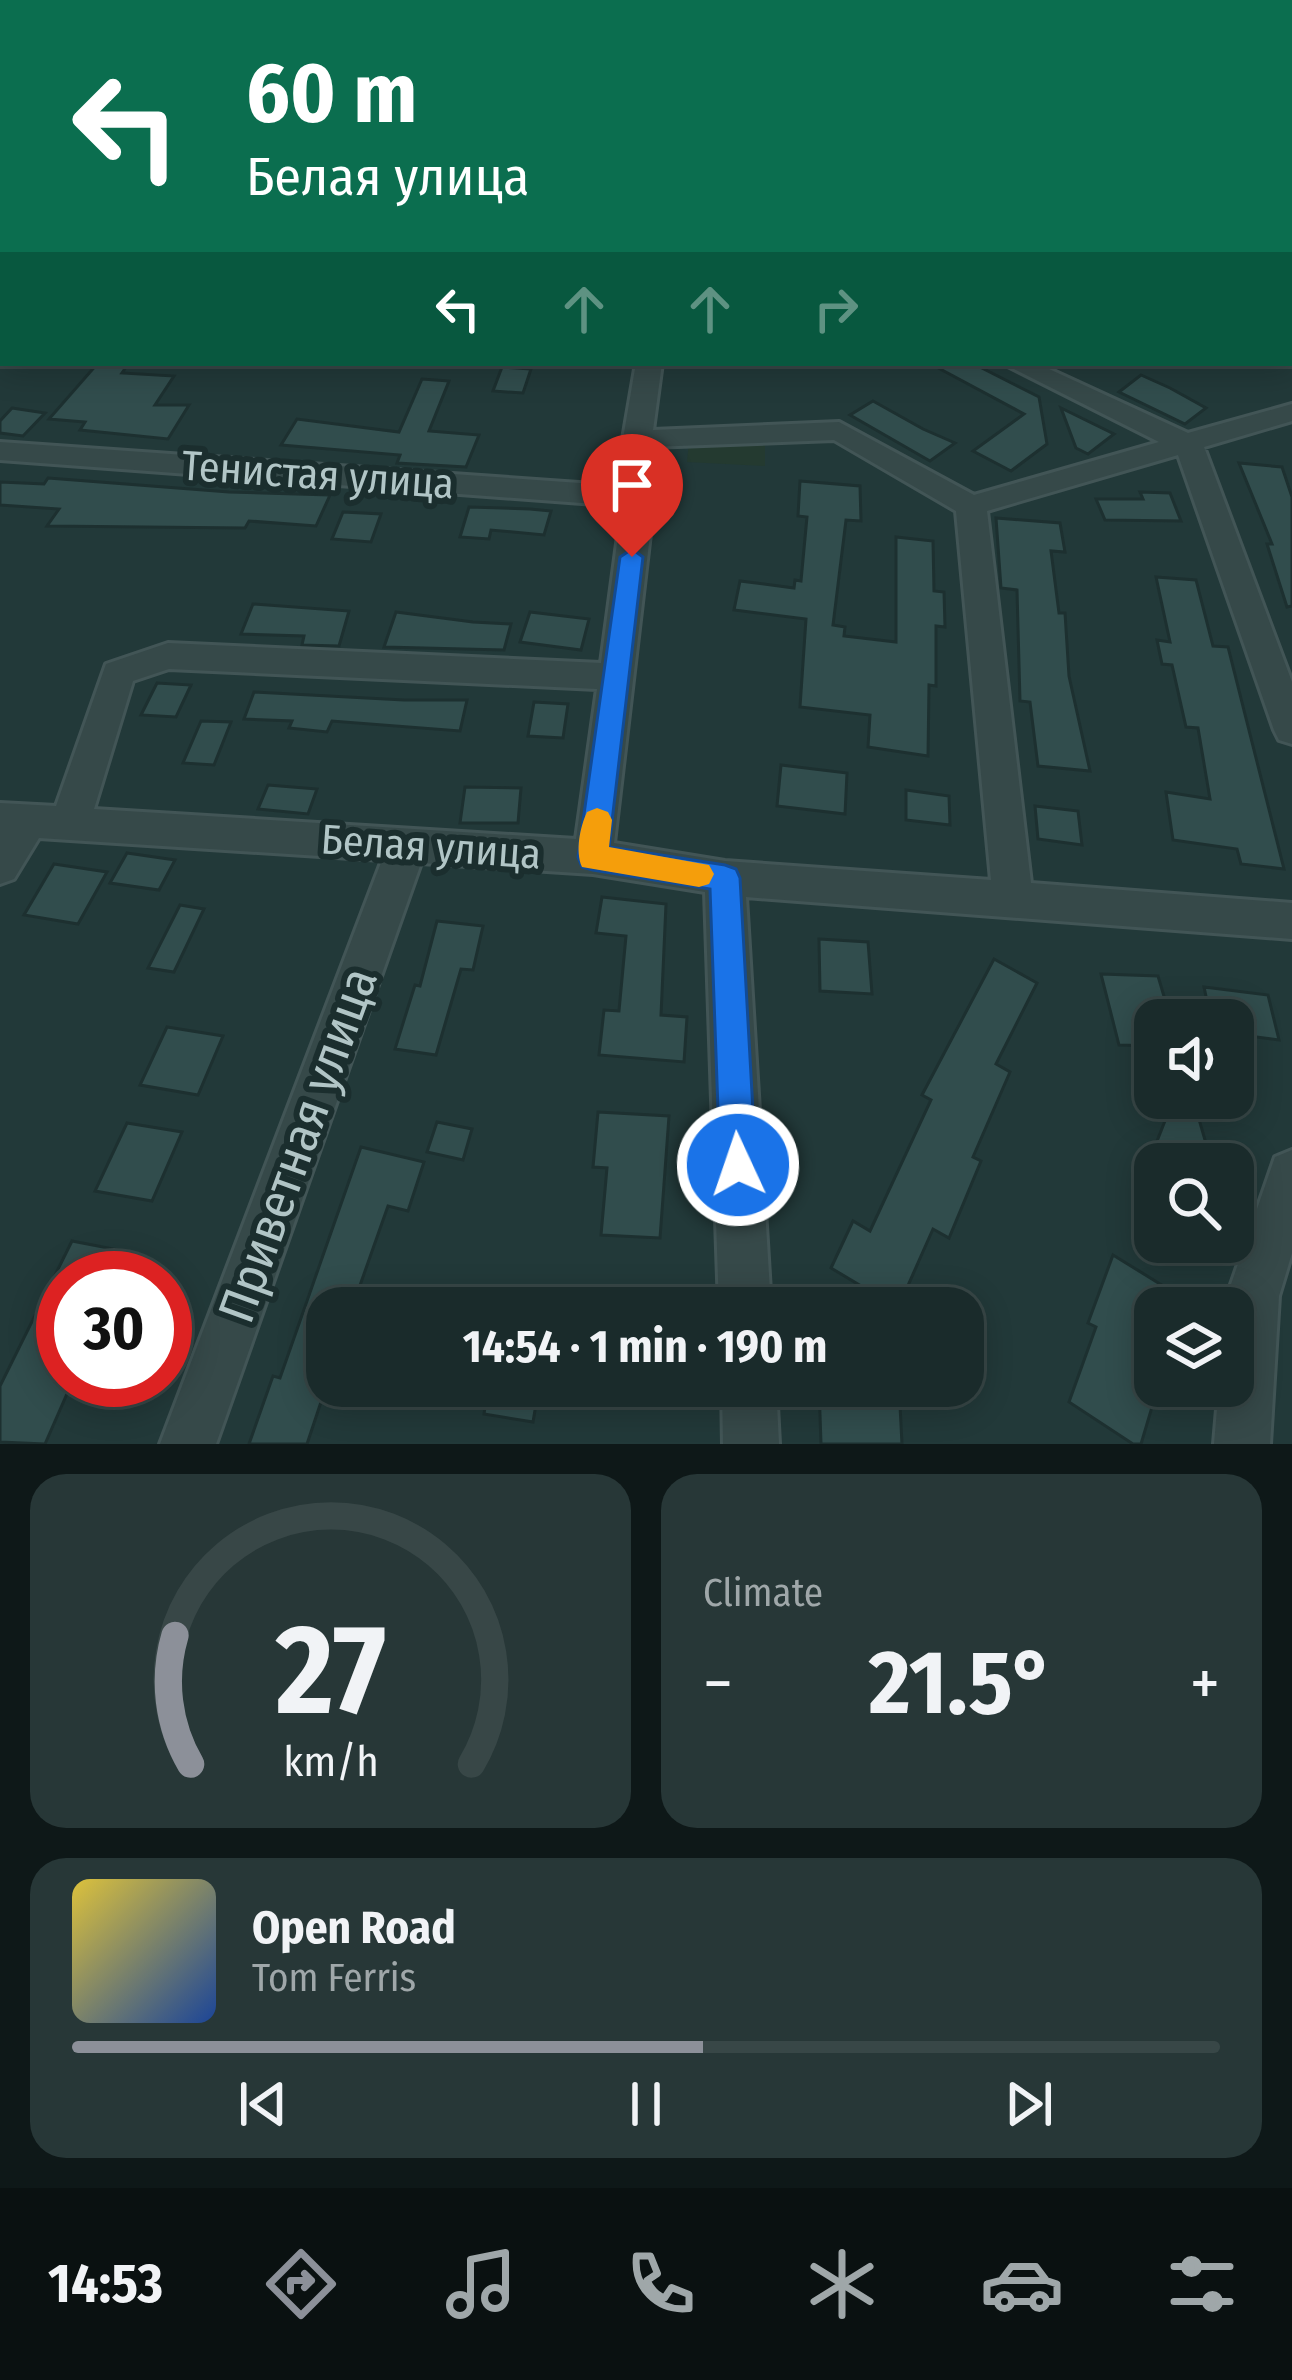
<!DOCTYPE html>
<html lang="en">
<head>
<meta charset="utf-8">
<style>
  :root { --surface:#1a2b2b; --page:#273737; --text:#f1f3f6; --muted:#9fa7a9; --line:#384747; --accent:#8c9099 }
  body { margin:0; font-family:"Fira Sans Condensed",sans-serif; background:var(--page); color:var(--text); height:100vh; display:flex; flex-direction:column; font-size:45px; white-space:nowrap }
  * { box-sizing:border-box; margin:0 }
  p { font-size:39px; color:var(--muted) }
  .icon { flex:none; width:66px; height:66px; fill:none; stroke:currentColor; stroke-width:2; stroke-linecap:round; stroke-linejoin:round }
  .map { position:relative; height:1444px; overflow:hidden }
  .drawer { display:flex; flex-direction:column; gap:30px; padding:30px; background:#0e1818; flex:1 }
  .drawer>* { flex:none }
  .guide { position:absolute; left:0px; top:0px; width:1293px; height:366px; box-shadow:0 6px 30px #0003,0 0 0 3px var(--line); background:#0b6e4f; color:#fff; overflow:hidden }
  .controls { position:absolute; left:1134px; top:999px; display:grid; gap:24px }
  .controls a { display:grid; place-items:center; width:120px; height:120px; border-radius:24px; background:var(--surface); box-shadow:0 6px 30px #0003,0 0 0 3px var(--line); font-size:60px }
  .speed { position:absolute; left:36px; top:1251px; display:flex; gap:24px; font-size:60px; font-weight:700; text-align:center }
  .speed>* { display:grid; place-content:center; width:156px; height:156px; border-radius:50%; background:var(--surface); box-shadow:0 6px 30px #0003,0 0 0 3px var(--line); line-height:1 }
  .speed .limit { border:18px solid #d22; background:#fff; color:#111 }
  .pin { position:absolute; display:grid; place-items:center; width:102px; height:102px; color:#fff; margin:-123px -51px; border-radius:50% 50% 50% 0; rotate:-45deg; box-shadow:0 0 12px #0007 }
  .pin .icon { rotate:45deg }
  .me { position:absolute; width:132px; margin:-66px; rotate:357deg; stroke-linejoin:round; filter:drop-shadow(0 0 9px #0008) }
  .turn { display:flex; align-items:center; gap:42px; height:252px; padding:0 48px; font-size:54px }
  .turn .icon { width:156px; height:156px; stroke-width:2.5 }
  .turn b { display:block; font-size:84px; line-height:102px }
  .lanes { display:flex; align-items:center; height:114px; padding:0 48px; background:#0003; justify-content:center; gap:60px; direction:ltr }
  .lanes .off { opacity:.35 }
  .big { font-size:90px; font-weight:700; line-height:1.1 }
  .drawer .widget { flex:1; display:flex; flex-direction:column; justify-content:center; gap:18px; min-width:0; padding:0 42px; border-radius:36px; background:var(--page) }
  .drawer .dial { align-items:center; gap:0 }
  .dial svg { height:312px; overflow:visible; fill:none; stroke:var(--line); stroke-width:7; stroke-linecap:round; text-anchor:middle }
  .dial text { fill:var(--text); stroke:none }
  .song { display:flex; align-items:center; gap:36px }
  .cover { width:144px; height:144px; border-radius:18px; background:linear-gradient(135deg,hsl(50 70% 55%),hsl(220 70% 35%)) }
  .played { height:12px; border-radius:6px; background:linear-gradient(90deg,var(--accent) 55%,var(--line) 55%) }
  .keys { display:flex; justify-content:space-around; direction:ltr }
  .heat { display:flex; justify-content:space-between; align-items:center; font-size:66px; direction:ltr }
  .drawer .tiles { flex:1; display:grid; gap:30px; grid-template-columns:1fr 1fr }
  .widget:last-child { grid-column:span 2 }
  .trip { position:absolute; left:306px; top:1287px; width:678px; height:120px; border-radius:36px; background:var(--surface); box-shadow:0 6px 30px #0003,0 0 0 3px var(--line); font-weight:700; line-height:120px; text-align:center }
  .tab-bar { display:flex; height:192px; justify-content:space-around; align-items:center; background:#0a1111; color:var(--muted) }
  .tab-bar .icon { width:84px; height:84px }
  .tab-bar .active { color:var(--accent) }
  .tab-bar b { font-size:54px; color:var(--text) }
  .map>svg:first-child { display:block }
  .green { fill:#243a30 }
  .building { fill:#314d4d; stroke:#1d3030; stroke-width:3 }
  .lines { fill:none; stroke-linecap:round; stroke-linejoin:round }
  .minor-casing { stroke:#425556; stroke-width:6 }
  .minor { fill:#364949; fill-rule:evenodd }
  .route { fill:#1a73e8; stroke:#114b97; stroke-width:3 }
  .slow { fill:#f59e0b }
  .labels { text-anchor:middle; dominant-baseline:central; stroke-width:12; stroke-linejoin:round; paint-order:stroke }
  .street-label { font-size:42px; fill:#b1c5c6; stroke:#1b2e2e }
  .near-street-label { font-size:51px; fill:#b1c5c6; stroke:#1b2e2e }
</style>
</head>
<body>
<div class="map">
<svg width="1292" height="1444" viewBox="0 0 1292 1444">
  <rect width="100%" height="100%" fill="#223939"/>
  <polygon class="green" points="689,441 765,444 765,466 687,462"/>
  <g class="building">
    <polygon points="98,363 129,363 122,373 174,376 155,405 189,405 168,439 80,430 85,422 49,419"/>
    <polygon points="929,363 972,363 1039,397 1047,444 1011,471 973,451 1024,414"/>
    <polygon points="502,367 531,369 523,393 493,391"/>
    <polygon points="1141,375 1170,388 1206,408 1185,424 1119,392"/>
    <polygon points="422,379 449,381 429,431 479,435 466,467 397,463 400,455 281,445 297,419 399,432"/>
    <polygon points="873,401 923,429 955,443 930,461 850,415"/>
    <polygon points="12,408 45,413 23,436 0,433 0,421"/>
    <polygon points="1061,408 1114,434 1088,454 1076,448"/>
    <polygon points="1239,463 1282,467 1292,497 1292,606 1287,607 1267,544 1272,544"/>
    <polygon points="48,478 229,492 330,495 316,526 249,521 245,528 47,526 59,509 0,505 0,482 44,484"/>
    <polygon points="800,481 860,486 861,521 846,520 833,625 845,627 844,636 896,642 896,537 933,541 934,591 944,592 945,627 936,626 936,686 929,685 928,756 868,747 870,715 800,707 806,619 734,610 740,581 794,588 795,580 801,581 807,517 798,516"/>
    <polygon points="1140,492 1170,493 1181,521 1105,520 1096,499 1143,499"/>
    <polygon points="469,507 530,509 551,511 544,535 491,530 489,539 460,537"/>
    <polygon points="343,512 381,514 371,542 332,539"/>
    <polygon points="996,518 1060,523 1065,552 1051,551 1059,613 1065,613 1069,676 1090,771 1038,766 1030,702 1020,701 1017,590 1001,588"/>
    <polygon points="1156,577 1196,580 1213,646 1228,647 1284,869 1241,864 1237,849 1173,840 1166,792 1210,799 1198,728 1186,727 1172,665 1162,664 1157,640 1170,642"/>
    <polygon points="253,604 349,611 339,646 302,645 304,636 241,634"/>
    <polygon points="396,612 473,622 511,624 504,650 384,647"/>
    <polygon points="530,612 589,619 581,650 520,642"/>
    <polygon points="157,683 191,685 176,717 141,715"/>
    <polygon points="254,692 404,700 467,700 460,731 332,721 327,732 289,728 292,721 244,719"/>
    <polygon points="534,702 568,704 563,738 528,736"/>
    <polygon points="201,721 231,722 214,765 183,763"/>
    <polygon points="781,765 847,773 845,814 777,806"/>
    <polygon points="268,785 317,789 308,814 258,809"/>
    <polygon points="465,787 521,788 518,823 460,823"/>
    <polygon points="906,790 949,796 950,825 906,820"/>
    <polygon points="1035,806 1078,811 1082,845 1038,839"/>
    <polygon points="127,853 175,860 159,890 110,883"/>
    <polygon points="54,864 107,872 78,924 24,915"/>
    <polygon points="602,897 666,904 661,1015 687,1017 684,1062 599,1055 604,1010 619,1011 626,936 596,933"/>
    <polygon points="180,905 204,909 174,972 148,968"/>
    <polygon points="437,921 483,926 473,970 461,969 436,1055 395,1049 415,985 420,986"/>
    <polygon points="819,939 868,942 872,994 820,991"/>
    <polygon points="994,959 1037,983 996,1064 1010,1072 973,1157 981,1161 949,1238 933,1229 898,1308 831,1268 853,1221 870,1231 931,1100 922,1095"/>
    <polygon points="1101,974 1158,976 1171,1020 1155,1020 1155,1046 1119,1045"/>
    <polygon points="1204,987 1268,995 1279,1040 1233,1034 1233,1020 1211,1020"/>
    <polygon points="167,1027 223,1036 198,1095 140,1085"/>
    <polygon points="1174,1098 1194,1102 1212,1164 1148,1164"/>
    <polygon points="598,1112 669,1116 660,1238 601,1235 607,1168 593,1167"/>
    <polygon points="437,1122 472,1129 463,1160 427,1152"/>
    <polygon points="127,1123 182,1132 152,1201 95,1191"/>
    <polygon points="361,1147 424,1162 408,1211 388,1206 352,1308 327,1308 327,1384 307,1444 249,1444 273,1376 280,1378"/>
    <polygon points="72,1241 129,1252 117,1278 63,1278 63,1380 73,1380 45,1444 0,1442 0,1386"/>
    <polygon points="1113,1255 1199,1308 1155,1308 1158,1387 1141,1444 1133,1444 1069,1402 1096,1327 1088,1323"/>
    <polygon points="488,1386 539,1386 533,1422 484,1414"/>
    <polygon points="819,1386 899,1386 902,1444 821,1444"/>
  </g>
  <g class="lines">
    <g class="minor-casing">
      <g id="minor">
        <polygon points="0,0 23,0 25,3 0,7"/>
        <polygon points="835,0 851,0 852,3 836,3"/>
        <polygon points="1256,0 1272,0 1274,3 1258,3"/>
        <rect x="1290" y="22" width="2" height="11"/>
        <rect x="0" y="93" width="3" height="12"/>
        <rect x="0" y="211" width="3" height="14"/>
        <polygon points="3,236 3,252 0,253 0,237"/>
        <rect x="1290" y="346" width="2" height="16"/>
        <path d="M636,363H662L653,430L839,422L974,495L1159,442L1002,363H1036L1188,433L1292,404V421L1204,447L1292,682V744L1279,740L1274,730L1178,455L987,511L1031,883L1292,903V939L746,897L771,1308H719L705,892L593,874L421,863L216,1444H160L382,860L39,838L14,879L0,884V803L56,806L106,664L168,643L601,663L622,506L0,460V442L622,486L623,439ZM834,440L956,511L991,880L725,861L614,843L652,517L651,447ZM169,669L597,689L576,839L94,809L133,681Z"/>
        <polygon points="1292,1150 1292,1253 1279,1296 1270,1444 1214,1444 1219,1386 1233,1386 1233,1308 1226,1308 1227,1296 1275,1157"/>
        <polygon points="722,1386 776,1386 779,1444 723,1444"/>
      </g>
    </g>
    <use href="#minor" class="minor"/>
  </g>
  <polygon class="route" points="632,549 643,557 609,847 725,865 736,869 740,878 756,1165 751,1178 738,1183 725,1178 720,1165 710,889 593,870 582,867 578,857 620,557"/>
  <path class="slow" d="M597,808L608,812L612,820L609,847L709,865L714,874L709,884L699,887L582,867C575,851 580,827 587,812Z"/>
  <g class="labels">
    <g class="street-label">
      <text transform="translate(318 475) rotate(4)">Тенистая улица</text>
      <text transform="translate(431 847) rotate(4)">Белая улица</text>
    </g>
    <g class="near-street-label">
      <text transform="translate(298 1145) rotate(-70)">Приветная улица</text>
    </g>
  </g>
</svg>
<div class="controls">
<a><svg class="icon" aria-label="sound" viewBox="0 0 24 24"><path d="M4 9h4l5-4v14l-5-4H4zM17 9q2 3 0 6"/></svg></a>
<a><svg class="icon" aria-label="search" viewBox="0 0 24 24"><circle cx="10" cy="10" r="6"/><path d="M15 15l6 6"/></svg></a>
<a><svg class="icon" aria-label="layers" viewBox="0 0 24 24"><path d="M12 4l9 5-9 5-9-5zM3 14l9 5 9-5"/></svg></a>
</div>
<div class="speed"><div class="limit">30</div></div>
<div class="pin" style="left:632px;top:557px;background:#d93025"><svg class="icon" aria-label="arrive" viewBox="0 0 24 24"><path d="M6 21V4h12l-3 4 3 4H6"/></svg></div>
<svg class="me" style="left:738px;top:1165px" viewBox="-20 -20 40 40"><circle r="17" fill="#1a73e8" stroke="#fff" stroke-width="3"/><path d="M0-11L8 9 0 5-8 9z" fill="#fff"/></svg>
<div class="trip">14:54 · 1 min · 190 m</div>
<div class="guide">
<div class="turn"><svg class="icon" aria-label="left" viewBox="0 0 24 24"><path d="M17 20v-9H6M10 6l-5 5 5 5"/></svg><div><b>60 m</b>Белая улица</div></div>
<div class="lanes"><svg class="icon" aria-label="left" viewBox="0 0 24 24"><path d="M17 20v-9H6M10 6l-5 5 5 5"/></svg><svg class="icon off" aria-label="ahead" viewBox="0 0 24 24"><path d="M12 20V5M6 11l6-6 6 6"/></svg><svg class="icon off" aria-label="ahead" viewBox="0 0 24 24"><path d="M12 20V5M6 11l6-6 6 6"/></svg><svg class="icon off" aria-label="right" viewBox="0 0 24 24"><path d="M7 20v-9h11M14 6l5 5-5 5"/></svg></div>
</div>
</div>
<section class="drawer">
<div class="tiles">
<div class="widget dial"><svg viewBox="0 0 100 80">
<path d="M14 69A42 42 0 1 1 86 69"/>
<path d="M14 69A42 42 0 0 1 10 36" stroke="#8c9099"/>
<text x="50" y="56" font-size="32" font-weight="700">27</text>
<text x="50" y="72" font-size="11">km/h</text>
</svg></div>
<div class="widget"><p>Climate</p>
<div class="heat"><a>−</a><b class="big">21.5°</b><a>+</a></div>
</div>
<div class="widget">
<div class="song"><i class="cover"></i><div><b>Open Road</b><p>Tom Ferris</p></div></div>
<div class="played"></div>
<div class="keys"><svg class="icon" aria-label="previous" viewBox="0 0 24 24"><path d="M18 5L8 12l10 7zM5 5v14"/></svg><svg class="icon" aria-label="pause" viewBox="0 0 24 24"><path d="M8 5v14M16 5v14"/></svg><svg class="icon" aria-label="next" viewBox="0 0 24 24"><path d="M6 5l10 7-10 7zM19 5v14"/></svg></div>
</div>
</div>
</section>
<nav class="tab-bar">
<b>14:53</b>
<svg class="icon active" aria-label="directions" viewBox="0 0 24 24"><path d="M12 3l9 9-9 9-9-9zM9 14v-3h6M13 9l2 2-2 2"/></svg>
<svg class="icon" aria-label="music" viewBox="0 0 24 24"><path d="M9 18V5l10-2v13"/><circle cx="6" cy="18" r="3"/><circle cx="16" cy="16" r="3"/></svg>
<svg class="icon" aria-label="phone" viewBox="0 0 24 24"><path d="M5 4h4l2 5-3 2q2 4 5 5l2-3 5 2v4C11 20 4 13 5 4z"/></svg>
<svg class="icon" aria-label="climate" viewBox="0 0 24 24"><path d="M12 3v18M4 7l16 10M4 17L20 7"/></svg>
<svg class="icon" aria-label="car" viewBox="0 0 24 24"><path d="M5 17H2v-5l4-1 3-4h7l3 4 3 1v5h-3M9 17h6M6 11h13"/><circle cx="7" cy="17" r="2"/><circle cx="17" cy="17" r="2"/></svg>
<svg class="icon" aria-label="filters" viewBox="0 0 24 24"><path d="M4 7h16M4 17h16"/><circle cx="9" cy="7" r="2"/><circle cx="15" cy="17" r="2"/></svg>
</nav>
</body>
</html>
